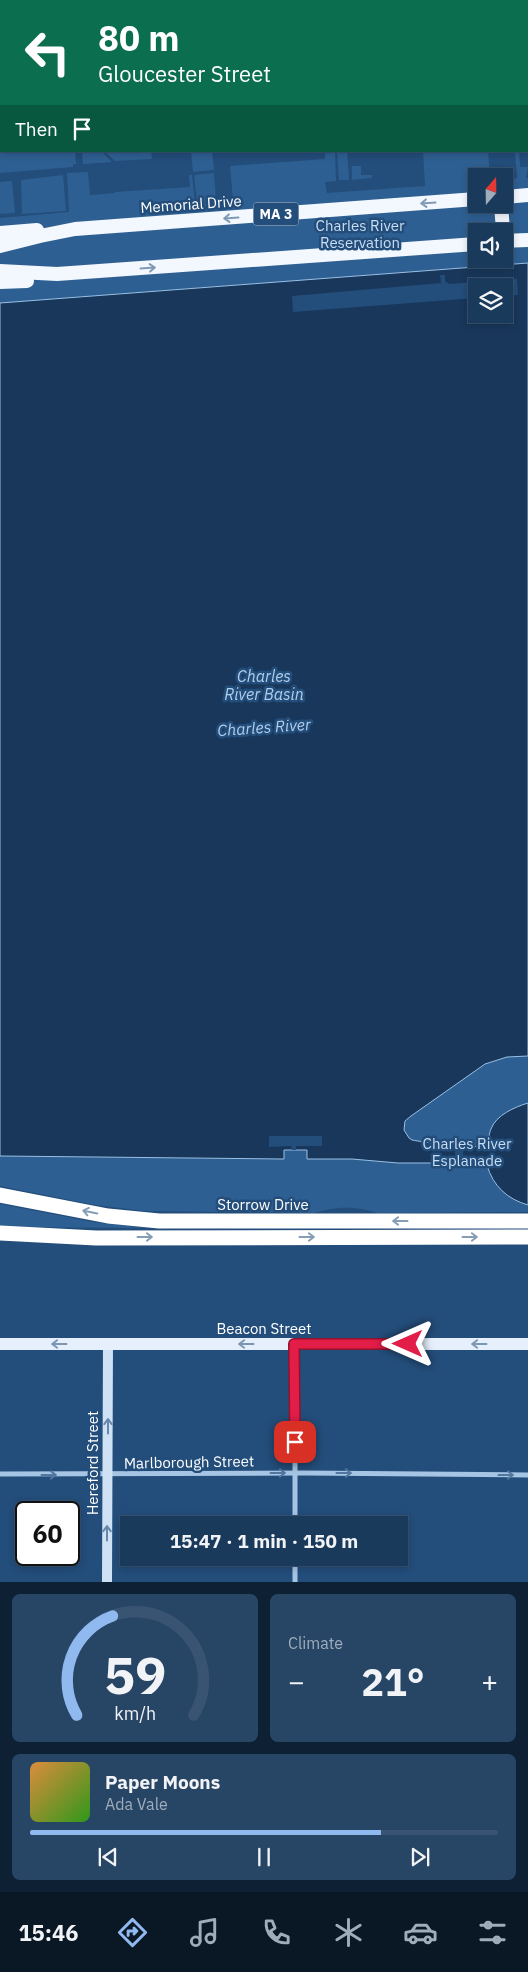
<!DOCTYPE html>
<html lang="en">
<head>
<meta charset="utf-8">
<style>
  :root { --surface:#1a3a5c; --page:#274565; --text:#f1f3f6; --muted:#9fadbb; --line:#385472; --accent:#90b9f0 }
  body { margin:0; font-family:"IBM Plex Sans",sans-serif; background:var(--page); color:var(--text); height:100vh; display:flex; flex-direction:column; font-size:19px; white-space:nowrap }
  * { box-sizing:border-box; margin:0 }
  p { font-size:16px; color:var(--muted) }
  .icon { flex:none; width:28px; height:28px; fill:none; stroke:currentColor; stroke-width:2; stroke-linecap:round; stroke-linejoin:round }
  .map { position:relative; height:1582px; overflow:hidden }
  .details { display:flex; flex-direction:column; gap:12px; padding:12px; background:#0e2033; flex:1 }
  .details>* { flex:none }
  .hud { position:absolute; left:0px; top:0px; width:529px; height:152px; box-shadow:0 2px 8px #0003,0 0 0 1px var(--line); background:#0b6e4f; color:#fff; overflow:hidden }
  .needle { width:32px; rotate:20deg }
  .fabs { position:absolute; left:468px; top:168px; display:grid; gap:10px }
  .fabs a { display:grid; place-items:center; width:45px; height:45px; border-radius:0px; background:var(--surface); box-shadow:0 2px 8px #0003,0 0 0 1px var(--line); font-size:25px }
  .speed { position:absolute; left:15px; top:1501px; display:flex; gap:10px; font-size:25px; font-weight:700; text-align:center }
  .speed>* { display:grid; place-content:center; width:65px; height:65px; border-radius:50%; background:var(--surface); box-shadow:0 2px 8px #0003,0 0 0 1px var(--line); line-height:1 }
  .speed .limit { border:2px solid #111; border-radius:8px; background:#fff; color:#111 }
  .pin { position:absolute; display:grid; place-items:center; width:42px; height:42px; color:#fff; margin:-21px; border-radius:10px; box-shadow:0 2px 8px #0006 }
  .me { position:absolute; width:55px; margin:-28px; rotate:270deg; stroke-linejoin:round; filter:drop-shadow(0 0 4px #0008) }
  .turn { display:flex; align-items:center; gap:18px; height:105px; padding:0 15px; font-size:22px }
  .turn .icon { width:65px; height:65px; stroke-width:2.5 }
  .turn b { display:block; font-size:35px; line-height:42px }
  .then { display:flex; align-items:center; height:48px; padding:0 15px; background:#0003; gap:10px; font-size:19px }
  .big { font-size:38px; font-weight:700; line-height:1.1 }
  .details .tile { flex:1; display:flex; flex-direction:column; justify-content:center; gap:8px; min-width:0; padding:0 18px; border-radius:8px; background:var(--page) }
  .details .dial { align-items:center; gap:0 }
  .dial svg { height:130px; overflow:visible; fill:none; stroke:var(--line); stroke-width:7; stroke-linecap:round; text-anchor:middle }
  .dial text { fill:var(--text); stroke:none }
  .song { display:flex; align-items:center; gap:15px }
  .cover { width:60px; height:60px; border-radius:8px; background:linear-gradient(135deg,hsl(30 70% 55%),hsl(110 70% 35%)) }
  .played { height:5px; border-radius:2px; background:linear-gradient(90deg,var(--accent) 75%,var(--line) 75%) }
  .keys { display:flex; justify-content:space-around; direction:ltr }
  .heat { display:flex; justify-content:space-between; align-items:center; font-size:28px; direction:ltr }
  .details .tiles { flex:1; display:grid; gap:12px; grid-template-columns:1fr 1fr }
  .tile:last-child { grid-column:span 2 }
  .trip { position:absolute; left:120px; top:1516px; width:288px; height:50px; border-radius:0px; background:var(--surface); box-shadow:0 2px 8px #0003,0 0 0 1px var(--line); font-weight:700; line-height:50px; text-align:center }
  .tabs { display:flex; height:80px; justify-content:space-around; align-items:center; background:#0a1725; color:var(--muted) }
  .tabs .icon { width:35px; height:35px }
  .tabs .current { color:var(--accent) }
  .tabs b { font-size:22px; color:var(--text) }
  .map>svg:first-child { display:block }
  .green { fill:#2e5f92; fill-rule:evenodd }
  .water { fill:#18375a; stroke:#9ac0e5; fill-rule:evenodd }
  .pier { fill:#234d7a }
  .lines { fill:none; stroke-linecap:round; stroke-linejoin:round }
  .minor { stroke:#a6c5e4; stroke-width:5 }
  .tertiary { stroke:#a6c5e4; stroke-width:9 }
  .secondary { stroke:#cfe1f4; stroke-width:10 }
  .primary { stroke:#e6f0fc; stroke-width:12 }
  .trunk { stroke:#f2f8fe; stroke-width:14 }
  .motorway { stroke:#fff; stroke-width:15 }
  .oneway { stroke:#809ab5 }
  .oneway2 { stroke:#869db6 }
  .oneway3 { stroke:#7b96b4 }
  .oneway4 { stroke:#6888ab }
  .oneway5 { stroke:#51779f }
  .route-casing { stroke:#92132f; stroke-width:12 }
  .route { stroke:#e11d48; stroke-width:9 }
  .labels { text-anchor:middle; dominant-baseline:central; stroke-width:5; stroke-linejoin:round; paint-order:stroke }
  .shield { fill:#234d7a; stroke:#bdcad7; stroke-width:1 }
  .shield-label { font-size:14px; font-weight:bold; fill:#fff }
  .street-label { font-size:15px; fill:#fff; stroke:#234d7a }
  .park-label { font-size:15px; fill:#c9def4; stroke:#234d7a }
  .water-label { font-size:16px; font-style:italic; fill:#b1ceec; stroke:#234d7a }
</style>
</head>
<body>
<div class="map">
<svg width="528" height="1582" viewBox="0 0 528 1582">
  <rect width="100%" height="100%" fill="#234d7a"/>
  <g class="green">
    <polygon points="0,0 68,1 1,1 0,105"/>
    <polygon points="0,108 1,151 75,151 76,164 73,164 73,167 0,173"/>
    <polygon points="82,151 101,151 112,162 83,164"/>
    <polygon points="104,151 151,151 152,159 115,161"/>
    <polygon points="191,151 212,151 214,170 193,172"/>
    <path d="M325,151H335L336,181L325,182L327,193L425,186L423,151H488L490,176H476V204H504V180L517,178L515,151H519L520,167H528L526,178H528V263L0,303V218L69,212L67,173L88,172L90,195L115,193V192L190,187L189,175H192L195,203L197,202L194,175L214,173L216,201L233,200L230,166L325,159ZM476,231H504V259H476Z"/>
    <polygon points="337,151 347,151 349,180 339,180"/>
    <polygon points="352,166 361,166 361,175 372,175 372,178 352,180"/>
    <polygon points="63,175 66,211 22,214 21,180"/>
    <polygon points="12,181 15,213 0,214 0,182"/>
    <path d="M528,1056V1212L378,1213C353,1206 339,1206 314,1213L145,1211L95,1205L0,1186V1156L284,1159V1150H307V1159H352L404,1124L411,1116L485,1064L507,1057Z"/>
    <polygon points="0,1204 93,1222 146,1228 0,1227"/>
  </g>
  <path class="water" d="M528,263V1056L507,1057L485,1064L411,1116L405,1121L404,1130L409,1138L412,1140C423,1142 479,1151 486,1144C489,1141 489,1133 491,1129C496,1115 515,1107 528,1103V1205C507,1199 493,1186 487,1165L484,1163H398L352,1159H307V1150H284V1159L0,1156V303ZM476,286H504V314H476Z"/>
  <g class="pier">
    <polygon points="440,275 445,275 445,281 449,284 517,279 518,295 504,296 504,286 476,286 476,298 293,312 292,296 441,283"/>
    <polygon points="269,1136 322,1136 322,1146 296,1146 296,1150 292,1150 291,1146 269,1147"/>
    <rect x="455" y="1143" width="8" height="23"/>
  </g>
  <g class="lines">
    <g class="minor">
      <polyline points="295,1344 295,1525"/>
      <polyline points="0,1474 305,1473 528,1475"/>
      <polyline points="295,1582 295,1558"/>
    </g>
    <polyline class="tertiary" points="488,0 488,1"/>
    <polyline class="secondary" points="107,1582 108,1344"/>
    <polyline class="primary" points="0,1344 528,1344"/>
    <g class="trunk">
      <polyline points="504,197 528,195"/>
      <polyline points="501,204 503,231"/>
      <polyline points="0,233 37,230"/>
      <polyline points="504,241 528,240"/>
      <polyline points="0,246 40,236 75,229 476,199"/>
      <polyline points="0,271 57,274 476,244"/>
      <polyline points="0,282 27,281"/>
    </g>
    <g class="motorway">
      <polyline points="0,1195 108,1216 159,1221 528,1221"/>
      <polyline points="0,1233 96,1238 528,1237"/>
    </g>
  </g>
  <defs><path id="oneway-shaft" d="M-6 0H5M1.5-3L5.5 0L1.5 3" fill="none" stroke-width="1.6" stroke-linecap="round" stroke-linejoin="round" transform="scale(1.25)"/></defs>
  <g class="oneway">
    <use href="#oneway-shaft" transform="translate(428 203) rotate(176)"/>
    <use href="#oneway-shaft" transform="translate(231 218) rotate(176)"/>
    <use href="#oneway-shaft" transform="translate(148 268) rotate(-4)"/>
  </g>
  <g class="oneway2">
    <use href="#oneway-shaft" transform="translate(90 1212) rotate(-169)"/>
    <use href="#oneway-shaft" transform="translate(400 1221) rotate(180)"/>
    <use href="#oneway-shaft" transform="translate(145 1237)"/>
    <use href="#oneway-shaft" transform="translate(307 1237)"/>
    <use href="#oneway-shaft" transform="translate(470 1237)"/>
  </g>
  <g class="oneway3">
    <use href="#oneway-shaft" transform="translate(59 1344) rotate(180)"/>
    <use href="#oneway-shaft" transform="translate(246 1344) rotate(-180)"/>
    <use href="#oneway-shaft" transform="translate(479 1344) rotate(180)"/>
  </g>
  <g class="oneway4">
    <use href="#oneway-shaft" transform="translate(108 1426) rotate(-90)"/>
    <use href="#oneway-shaft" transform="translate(107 1533) rotate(-90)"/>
  </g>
  <g class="oneway5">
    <use href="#oneway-shaft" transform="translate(278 1473)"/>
    <use href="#oneway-shaft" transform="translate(344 1473)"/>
    <use href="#oneway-shaft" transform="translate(49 1475)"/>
    <use href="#oneway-shaft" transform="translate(506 1475)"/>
  </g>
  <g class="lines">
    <g class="route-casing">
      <polyline id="route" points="295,1442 294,1344 408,1344"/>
    </g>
    <use href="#route" class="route"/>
  </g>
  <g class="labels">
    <rect class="shield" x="253.5" y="202.5" width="45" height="23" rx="4"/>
    <g class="shield-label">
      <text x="276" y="214">MA 3</text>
    </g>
    <g class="street-label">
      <text transform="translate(191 204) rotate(-4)">Memorial Drive</text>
      <text x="263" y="1204">Storrow Drive</text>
      <text x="264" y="1328">Beacon Street</text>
      <text transform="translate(189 1462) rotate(-1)">Marlborough Street</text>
      <text transform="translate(92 1463) rotate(-90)">Hereford Street</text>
    </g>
    <g class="park-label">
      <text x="360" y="225">Charles River<tspan x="360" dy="17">Reservation</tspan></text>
      <text x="467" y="1143">Charles River<tspan x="467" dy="17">Esplanade</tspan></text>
    </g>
    <g class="water-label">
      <text x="264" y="676">Charles<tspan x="264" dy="18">River Basin</tspan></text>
      <text transform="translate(264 727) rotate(-4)">Charles River</text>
    </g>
  </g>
</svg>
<div class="fabs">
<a><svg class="needle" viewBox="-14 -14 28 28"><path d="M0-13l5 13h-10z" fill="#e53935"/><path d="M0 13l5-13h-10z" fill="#9fadbb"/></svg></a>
<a><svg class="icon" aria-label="sound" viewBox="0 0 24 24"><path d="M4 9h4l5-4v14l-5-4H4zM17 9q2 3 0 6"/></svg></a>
<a><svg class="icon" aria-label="layers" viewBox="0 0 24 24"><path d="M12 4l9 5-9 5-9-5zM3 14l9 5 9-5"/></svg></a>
</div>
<div class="speed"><div class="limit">60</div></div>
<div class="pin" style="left:295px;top:1442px;background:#d93025"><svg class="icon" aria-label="arrive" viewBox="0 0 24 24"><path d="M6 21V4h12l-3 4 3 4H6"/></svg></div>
<svg class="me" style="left:408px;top:1344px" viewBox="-20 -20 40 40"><path d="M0-17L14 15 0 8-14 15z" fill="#e11d48" stroke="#fff" stroke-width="4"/></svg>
<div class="trip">15:47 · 1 min · 150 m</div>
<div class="hud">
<div class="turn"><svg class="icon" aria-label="left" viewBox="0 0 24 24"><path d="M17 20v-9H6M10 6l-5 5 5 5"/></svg><div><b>80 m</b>Gloucester Street</div></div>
<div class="then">Then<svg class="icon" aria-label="arrive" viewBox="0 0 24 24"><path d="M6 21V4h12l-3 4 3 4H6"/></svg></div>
</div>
</div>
<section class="details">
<div class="tiles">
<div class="tile dial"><svg viewBox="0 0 100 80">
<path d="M14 69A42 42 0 1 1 86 69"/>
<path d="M14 69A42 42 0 0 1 36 8" stroke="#90b9f0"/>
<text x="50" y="56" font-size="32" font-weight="700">59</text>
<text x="50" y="72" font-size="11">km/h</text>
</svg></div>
<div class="tile"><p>Climate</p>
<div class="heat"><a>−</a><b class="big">21°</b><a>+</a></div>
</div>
<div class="tile">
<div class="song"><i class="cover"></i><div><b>Paper Moons</b><p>Ada Vale</p></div></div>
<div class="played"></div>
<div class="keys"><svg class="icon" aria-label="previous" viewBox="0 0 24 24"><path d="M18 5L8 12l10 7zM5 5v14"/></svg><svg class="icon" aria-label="pause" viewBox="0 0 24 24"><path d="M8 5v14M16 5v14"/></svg><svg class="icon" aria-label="next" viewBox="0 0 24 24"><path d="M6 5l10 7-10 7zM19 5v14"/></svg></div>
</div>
</div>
</section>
<nav class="tabs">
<b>15:46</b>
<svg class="icon current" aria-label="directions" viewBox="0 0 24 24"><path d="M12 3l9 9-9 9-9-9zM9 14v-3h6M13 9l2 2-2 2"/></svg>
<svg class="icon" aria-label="music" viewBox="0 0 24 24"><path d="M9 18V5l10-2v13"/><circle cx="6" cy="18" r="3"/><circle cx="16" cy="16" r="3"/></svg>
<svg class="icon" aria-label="phone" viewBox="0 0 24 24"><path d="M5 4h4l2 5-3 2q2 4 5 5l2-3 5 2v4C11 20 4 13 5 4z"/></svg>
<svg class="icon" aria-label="climate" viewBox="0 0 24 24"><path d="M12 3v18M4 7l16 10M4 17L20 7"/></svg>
<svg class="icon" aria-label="car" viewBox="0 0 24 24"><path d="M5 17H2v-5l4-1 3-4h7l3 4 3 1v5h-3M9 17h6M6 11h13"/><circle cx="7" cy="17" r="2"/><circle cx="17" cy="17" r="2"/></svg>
<svg class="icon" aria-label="filters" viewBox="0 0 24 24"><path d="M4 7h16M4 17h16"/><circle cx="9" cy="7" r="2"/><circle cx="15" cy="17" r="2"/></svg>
</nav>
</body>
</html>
